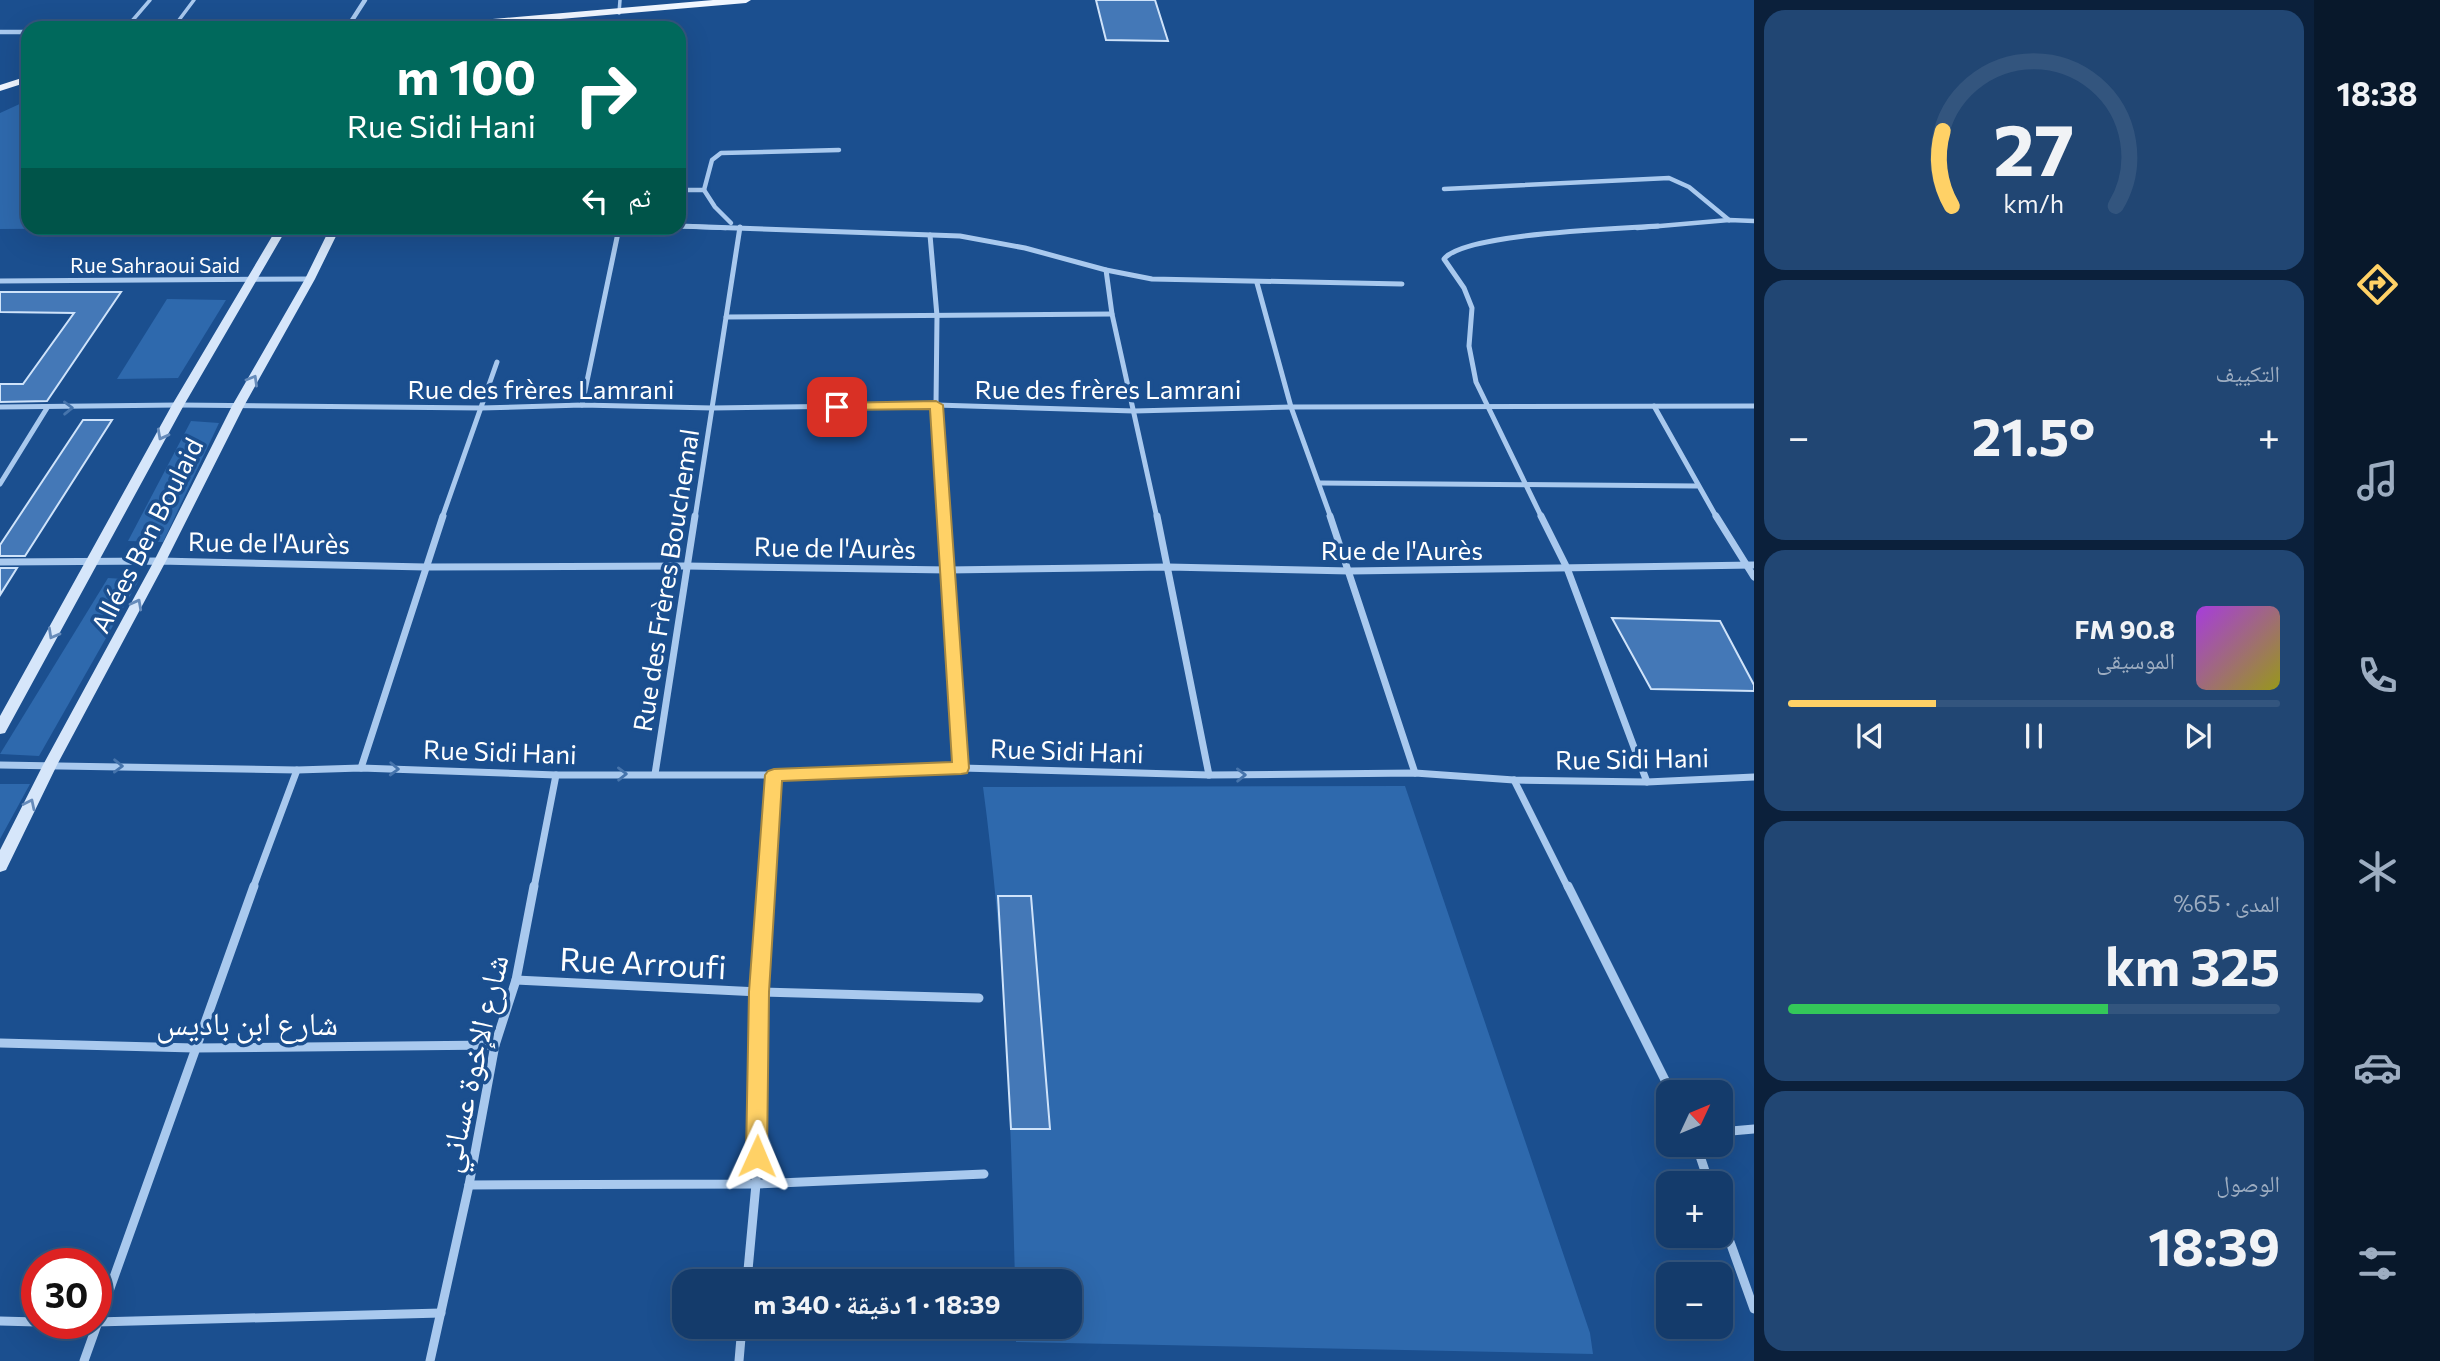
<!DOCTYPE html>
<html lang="ar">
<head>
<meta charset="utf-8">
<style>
  :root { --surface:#143b6b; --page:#214673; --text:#f1f3f6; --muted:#9dadc1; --line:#33557e; --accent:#ffd166 }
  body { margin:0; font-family:Commissioner,"Noto Naskh Arabic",sans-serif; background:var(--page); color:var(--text); direction:rtl; height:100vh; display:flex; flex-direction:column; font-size:26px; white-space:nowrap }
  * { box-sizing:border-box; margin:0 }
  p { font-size:23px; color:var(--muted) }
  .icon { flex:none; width:38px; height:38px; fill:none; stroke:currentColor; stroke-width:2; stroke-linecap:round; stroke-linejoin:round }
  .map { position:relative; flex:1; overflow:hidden; direction:ltr }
  .sheet { display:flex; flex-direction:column; gap:10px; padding:10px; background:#0b203b; width:560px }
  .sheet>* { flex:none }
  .top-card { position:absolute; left:21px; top:21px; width:665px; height:214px; border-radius:21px; box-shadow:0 7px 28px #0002,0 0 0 2px var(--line); direction:rtl; background:#00695c; color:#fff; overflow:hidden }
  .needle { width:46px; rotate:46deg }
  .buttons { position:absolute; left:1656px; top:1080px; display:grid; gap:14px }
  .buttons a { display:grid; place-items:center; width:77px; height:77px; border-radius:14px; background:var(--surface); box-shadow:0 7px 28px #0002,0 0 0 2px var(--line); font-size:35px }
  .speed { position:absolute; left:21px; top:1248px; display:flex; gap:14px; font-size:35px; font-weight:700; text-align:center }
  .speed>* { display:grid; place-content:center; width:91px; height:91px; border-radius:50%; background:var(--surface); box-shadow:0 7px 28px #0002,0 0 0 2px var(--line); line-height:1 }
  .speed .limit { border:10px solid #d22; background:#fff; color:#111 }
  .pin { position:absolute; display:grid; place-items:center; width:60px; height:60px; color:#fff; margin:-30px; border-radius:14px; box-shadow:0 4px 10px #0006 }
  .me { position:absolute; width:77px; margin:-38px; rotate:1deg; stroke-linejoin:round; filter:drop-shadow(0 0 5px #0008) }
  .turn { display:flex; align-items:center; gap:24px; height:147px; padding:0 35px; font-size:32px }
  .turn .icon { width:91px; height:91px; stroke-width:2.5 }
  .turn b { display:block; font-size:49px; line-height:60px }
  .then { display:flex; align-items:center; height:66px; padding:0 35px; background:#0003; gap:14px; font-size:26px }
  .big { font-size:52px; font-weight:700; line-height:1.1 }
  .sheet .tile { flex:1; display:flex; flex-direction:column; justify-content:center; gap:10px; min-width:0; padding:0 24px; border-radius:21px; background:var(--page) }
  .sheet .dial { align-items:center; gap:0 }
  .dial svg { height:182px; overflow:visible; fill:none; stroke:var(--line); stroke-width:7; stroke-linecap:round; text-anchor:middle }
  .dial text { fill:var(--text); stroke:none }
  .song { display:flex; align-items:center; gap:21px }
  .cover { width:84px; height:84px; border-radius:10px; background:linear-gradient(135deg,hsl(280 70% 55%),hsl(60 70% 35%)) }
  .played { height:7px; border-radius:4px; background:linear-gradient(90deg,var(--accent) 30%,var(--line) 30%) }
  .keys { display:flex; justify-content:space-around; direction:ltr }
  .heat { display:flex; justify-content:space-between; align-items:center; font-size:38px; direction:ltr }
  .charge { height:10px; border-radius:5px; background:linear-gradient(90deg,#34c759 65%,var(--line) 0) }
  .trip { position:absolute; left:672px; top:1269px; width:410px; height:70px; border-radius:21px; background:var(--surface); box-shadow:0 7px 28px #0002,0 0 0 2px var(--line); font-weight:700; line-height:70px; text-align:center; direction:rtl }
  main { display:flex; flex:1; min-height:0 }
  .tabs { display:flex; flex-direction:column; width:126px; justify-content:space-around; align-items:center; background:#08182b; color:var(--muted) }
  .tabs .icon { width:49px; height:49px }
  .tabs .current { color:var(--accent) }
  .tabs b { font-size:32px; color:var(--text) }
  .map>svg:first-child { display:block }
  .green { fill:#2e69ad }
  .building { fill:#4478b7; stroke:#cfe3fa; stroke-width:2 }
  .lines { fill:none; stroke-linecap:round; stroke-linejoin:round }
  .lane { stroke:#a9c9ee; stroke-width:3.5 }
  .street-far3 { stroke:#a9c9ee; stroke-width:4.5 }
  .street-far2 { stroke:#a9c9ee; stroke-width:5 }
  .street-far1 { stroke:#a9c9ee; stroke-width:7 }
  .street { stroke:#a9c9ee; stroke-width:9 }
  .secondary { fill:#d6e6fa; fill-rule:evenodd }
  .primary { fill:#f0f6ff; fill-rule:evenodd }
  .oneway { stroke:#668bba }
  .oneway2 { stroke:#4674ac }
  .route { fill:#ffd166; stroke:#a68842; stroke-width:2 }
  .labels { text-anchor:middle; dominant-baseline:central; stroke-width:7; stroke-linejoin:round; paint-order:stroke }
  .far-street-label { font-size:21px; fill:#fff; stroke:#1b4f8f }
  .street-label { font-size:26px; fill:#fff; stroke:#1b4f8f }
  .near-street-label { font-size:32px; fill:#fff; stroke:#1b4f8f }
</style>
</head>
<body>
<main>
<nav class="tabs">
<b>18:38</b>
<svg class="icon current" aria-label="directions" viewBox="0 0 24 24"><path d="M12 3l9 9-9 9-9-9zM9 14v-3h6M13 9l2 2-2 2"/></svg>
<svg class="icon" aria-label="music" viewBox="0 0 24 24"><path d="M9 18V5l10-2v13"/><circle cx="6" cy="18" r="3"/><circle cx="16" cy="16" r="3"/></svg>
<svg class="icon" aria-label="phone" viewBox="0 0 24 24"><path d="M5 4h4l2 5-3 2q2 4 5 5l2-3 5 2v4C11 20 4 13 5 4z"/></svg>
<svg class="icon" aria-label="climate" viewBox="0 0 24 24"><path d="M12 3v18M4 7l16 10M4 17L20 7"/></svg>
<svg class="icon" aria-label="car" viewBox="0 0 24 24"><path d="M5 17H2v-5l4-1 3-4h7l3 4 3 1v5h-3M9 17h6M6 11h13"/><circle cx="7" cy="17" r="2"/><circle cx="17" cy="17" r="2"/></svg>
<svg class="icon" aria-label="filters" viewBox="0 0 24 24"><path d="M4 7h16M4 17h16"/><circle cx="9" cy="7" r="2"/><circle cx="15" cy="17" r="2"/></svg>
</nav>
<section class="sheet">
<div class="tile dial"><svg viewBox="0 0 100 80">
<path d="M14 69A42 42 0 1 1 86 69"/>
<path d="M14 69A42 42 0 0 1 10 36" stroke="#ffd166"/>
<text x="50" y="56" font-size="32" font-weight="700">27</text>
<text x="50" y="72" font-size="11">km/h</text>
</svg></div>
<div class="tile"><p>التكييف</p>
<div class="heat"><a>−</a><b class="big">21.5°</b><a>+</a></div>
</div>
<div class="tile">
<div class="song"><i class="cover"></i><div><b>90.8 FM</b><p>الموسيقى</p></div></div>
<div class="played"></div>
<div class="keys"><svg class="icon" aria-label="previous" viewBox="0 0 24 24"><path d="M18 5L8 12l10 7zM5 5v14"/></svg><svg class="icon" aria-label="pause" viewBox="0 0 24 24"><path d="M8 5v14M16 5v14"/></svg><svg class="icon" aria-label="next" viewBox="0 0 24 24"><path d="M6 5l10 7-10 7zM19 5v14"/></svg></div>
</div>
<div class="tile"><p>المدى · 65%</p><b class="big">325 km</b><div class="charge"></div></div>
<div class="tile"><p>الوصول</p><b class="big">18:39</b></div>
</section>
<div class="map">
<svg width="1754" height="1361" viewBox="0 0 1754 1361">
  <rect width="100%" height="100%" fill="#1b4f8f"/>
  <g class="green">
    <polygon points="24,102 28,102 28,228 156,228 0,229 0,113"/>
    <polygon points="167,299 226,300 178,378 117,379"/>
    <polygon points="191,421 219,423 163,542 128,541"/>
    <polygon points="108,578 139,580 39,756 0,754"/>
    <polygon points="0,784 30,784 0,839"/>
    <path d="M1405,786L1590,1333L1593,1354L1016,1342V1327L1069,1326V1281H1015C1011,1116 1005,951 983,787Z"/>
  </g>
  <g class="building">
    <polygon points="1096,0 1155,0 1168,41 1106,40"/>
    <polygon points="0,292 121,292 47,401 0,402 0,384 23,384 74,313 0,312"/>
    <polygon points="83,420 112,420 25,556 0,556 0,545"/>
    <polygon points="0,568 17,568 0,595"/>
    <polygon points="1612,618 1720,621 1754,685 1754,691 1651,689"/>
    <polygon points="998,896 1031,896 1050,1129 1011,1129"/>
  </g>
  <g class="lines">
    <g class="lane">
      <polyline points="619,13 620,0"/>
      <polyline points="132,21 150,0"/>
      <polyline points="173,28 194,0"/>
    </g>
    <g class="street-far3">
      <polyline points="347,28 365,0"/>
      <polyline points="0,32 28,32"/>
      <polyline points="1444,189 1669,178 1689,187 1729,220"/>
      <polyline points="679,190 704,190 712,160 721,153 839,150"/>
      <polyline points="704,190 715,207 731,223"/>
      <polyline points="679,226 726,228"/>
      <polyline points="1637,228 1729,220 1754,221"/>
    </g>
    <g class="street-far2">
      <polyline points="679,226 960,236 1025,248 1106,270 1152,279 1402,284"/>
      <polyline points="930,235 937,316 936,405 944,518"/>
      <polyline points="1106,270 1112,314 1157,518"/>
      <polyline points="0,281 310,279"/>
      <polyline points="1257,283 1291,407 1331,518"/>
      <polyline points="726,317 1112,314"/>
      <polyline points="582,405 619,228"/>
      <polyline points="1654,406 1717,518"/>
      <polyline points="0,407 178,405 481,408 582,405 712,408 936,405 1134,411 1291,407 1754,406"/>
      <polyline points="1320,483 1697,486"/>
      <polyline points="0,484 47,408"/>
      <polyline points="442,518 497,362"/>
      <polyline points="695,518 740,227"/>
      <path d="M1542,518L1476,382L1469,346L1472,308L1464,288L1444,259C1464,233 1619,229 1658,226"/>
    </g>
    <g class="street-far1">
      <polyline points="944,516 961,768"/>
      <polyline points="1157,516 1209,775"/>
      <polyline points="1330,516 1415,773"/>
      <polyline points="1541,516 1567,568 1647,782"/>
      <polyline points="1716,516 1754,577"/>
      <polyline points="0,562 160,561 425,567 686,566 948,570 1168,567 1350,571 1754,565"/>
      <polyline points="0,765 297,770 361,768 556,775 774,775 961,768 1209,775 1415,773 1514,780 1647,782 1754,777"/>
      <polyline points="361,768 443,516"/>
      <polyline points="655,774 695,516"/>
      <polyline points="1514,780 1568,888"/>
      <polyline points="253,888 297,770"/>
      <polyline points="534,888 556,775"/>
      <polyline points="766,888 774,775"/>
    </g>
    <g class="street">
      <polyline points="1568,886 1671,1092"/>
      <polyline points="516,980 759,992 979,998"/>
      <polyline points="0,1043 194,1048 495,1045"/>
      <polyline points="1720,1132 1754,1129"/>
      <polyline points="1696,1144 1709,1183"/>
      <polyline points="469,1185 756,1184 984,1174"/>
      <polyline points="1720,1214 1754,1309"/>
      <polyline points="747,1281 756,1184 759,992 766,886"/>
      <polyline points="0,1321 37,1322"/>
      <polyline points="96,1322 441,1313"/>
      <polyline points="84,1361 254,886"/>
      <polyline points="430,1361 469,1185 495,1045 516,980 534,886"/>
      <polyline points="739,1361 742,1326"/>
    </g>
    <g class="secondary">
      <polygon points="277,228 287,228 184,405 5,733 0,734 0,716 172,405"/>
      <polygon points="330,228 340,228 315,279 244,406 166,561 57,765 6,870 0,872 0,850 43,765 154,561 232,406 305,279"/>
    </g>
    <g class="primary">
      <polygon points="713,0 751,0 746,3 457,28 418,28 423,25"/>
      <polygon points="28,76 28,82 0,91 0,85"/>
    </g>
  </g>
  <defs><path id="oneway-chevron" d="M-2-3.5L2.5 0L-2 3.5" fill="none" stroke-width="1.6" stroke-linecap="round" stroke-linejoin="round" transform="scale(1.75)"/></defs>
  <g class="oneway">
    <use href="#oneway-chevron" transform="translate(253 380) rotate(-60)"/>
    <use href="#oneway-chevron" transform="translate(162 435) rotate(118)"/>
    <use href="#oneway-chevron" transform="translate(137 604) rotate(-62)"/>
    <use href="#oneway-chevron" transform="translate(53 634) rotate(119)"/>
    <use href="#oneway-chevron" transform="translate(30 804) rotate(-64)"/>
  </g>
  <g class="oneway2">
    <use href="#oneway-chevron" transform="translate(68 408) rotate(-1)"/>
    <use href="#oneway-chevron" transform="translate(118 766) rotate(1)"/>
    <use href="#oneway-chevron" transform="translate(394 769) rotate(2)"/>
    <use href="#oneway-chevron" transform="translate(622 774) rotate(-1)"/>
    <use href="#oneway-chevron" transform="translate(1241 775) rotate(-1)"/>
  </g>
  <polygon class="route" points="936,401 943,405 969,768 967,773 961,774 782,781 769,992 767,1156 764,1163 757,1166 749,1163 746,1156 749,992 765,775 768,771 774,769 952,762 930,409 837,410 830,407 837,403"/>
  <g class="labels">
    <g class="far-street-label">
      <text x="155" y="264">Rue Sahraoui Said</text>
    </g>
    <g class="street-label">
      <text x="541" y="388">Rue des frères Lamrani</text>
      <text x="1108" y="388">Rue des frères Lamrani</text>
      <text transform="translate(146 535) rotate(-63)">Allées Ben Boulaid</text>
      <text transform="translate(269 542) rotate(1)">Rue de l'Aurès</text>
      <text transform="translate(835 547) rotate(1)">Rue de l'Aurès</text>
      <text x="1402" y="549">Rue de l'Aurès</text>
      <text transform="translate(665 580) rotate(-81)">Rue des Frères Bouchemal</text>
      <text transform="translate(1067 750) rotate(2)">Rue Sidi Hani</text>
      <text transform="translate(500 751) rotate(2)">Rue Sidi Hani</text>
      <text transform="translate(1632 758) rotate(-1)">Rue Sidi Hani</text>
    </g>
    <g class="near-street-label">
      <text transform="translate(643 962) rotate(3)">Rue Arroufi</text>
      <text x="247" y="1022">شارع ابن باديس</text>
      <text transform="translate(471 1063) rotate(-77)">شارع الإخوة عساني</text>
    </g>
  </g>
</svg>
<div class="buttons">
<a><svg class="needle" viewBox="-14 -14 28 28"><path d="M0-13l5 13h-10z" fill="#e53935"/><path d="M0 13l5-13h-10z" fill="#9dadc1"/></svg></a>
<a>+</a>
<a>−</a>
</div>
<div class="speed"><div class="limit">30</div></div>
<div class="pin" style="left:837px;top:407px;background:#d93025"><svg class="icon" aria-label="arrive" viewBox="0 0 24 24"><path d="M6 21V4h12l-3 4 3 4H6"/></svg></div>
<svg class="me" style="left:757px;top:1156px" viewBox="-20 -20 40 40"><path d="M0-17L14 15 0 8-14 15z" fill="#ffd166" stroke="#fff" stroke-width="4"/></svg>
<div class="trip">18:39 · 1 دقيقة · 340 m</div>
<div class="top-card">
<div class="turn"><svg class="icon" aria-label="right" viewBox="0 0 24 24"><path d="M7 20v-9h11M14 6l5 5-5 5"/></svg><div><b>100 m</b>Rue Sidi Hani</div></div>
<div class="then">ثم<svg class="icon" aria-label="left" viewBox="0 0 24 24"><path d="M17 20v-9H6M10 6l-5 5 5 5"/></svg></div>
</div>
</div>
</main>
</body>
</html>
